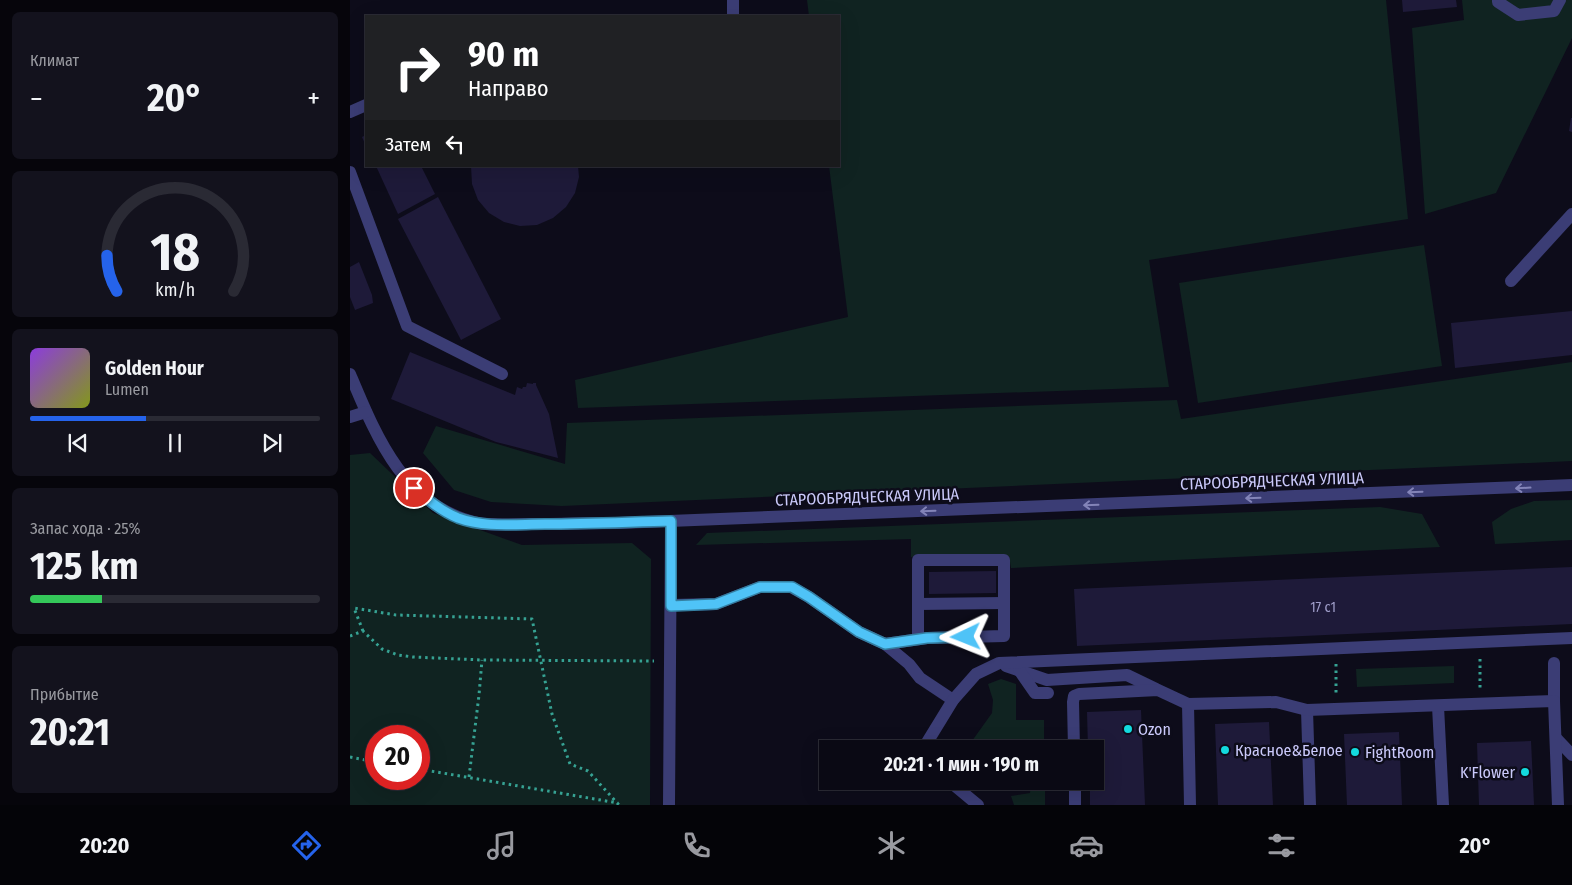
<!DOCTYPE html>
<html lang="ru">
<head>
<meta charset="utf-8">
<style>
  :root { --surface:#0a0914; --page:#13121d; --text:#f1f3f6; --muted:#999aa0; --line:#2a2a34; --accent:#2563eb }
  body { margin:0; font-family:"Fira Sans Condensed",sans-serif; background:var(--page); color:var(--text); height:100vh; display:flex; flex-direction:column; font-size:19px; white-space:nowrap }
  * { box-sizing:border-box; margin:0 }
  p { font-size:16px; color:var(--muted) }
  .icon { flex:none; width:28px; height:28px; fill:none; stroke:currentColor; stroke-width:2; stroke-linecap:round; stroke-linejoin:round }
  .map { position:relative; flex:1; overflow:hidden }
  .panel { display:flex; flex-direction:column; gap:12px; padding:12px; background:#06050b; width:350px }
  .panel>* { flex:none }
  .top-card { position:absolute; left:15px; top:15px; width:475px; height:152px; border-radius:0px; box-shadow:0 5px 20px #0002,0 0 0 1px var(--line); background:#202124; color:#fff; overflow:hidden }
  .speed { position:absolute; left:15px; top:725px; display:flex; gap:10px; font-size:25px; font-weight:700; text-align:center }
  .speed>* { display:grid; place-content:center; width:65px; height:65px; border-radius:50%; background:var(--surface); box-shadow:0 5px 20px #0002,0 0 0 1px var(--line); line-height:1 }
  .speed .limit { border:8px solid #d22; background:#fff; color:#111 }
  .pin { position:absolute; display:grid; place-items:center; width:42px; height:42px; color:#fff; margin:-21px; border:2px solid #fff; border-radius:50%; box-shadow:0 1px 5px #0007 }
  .me { position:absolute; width:55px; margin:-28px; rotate:268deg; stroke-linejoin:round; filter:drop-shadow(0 0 4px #0008) }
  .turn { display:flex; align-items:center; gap:18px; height:105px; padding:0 20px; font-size:22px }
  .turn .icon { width:65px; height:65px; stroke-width:2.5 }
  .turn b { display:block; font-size:35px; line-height:42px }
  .then { display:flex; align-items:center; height:48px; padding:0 20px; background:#0003; gap:10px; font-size:19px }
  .big { font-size:38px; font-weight:700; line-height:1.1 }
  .panel .card { flex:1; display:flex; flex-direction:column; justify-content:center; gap:8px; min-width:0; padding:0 18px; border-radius:8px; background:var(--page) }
  .panel .dial { align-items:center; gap:0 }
  .dial svg { height:130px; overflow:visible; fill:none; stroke:var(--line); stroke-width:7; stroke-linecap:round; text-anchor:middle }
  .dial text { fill:var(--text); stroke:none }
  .song { display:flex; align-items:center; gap:15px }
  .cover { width:60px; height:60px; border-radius:8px; background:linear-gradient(135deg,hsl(270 70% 55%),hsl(70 70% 35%)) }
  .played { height:5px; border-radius:2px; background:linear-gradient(90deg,var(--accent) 40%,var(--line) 40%) }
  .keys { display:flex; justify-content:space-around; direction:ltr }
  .heat { display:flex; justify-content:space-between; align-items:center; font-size:28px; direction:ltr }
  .charge { height:8px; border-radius:4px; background:linear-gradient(90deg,#34c759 25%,var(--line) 0) }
  .trip { position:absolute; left:469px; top:740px; width:285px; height:50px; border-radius:0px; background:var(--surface); box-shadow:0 5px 20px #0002,0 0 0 1px var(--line); font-weight:700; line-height:50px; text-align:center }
  .dock { display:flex; height:80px; justify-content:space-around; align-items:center; background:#040408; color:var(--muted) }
  .dock .icon { width:35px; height:35px }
  .dock .active { color:var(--accent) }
  .dock b { font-size:22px; color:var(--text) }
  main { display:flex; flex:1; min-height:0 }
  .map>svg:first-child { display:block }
  .green { fill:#102321; fill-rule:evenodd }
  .building { fill:#1e1a39 }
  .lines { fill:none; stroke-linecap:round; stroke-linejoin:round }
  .path { stroke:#36a293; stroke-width:3; stroke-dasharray:2.5 4; stroke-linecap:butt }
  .minor { stroke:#3b3d75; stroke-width:12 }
  .oneway { stroke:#8384b8 }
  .route-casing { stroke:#337fa1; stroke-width:12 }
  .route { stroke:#4fc3f7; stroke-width:9 }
  .poi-dot { fill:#13dade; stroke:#0d0c1a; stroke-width:2 }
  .labels { text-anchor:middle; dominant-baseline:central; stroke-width:5; stroke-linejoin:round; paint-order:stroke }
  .number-label { font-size:14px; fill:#a09eca }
  .street-label { font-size:16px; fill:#cbcafb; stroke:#0d0c1a }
  .poi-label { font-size:16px; fill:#cbcafb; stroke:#0d0c1a; text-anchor:start }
</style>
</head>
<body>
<main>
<section class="panel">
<div class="card"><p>Климат</p>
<div class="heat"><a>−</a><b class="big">20°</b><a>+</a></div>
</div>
<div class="card dial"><svg viewBox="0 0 100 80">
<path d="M14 69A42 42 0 1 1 86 69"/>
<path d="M14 69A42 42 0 0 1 8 47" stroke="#2563eb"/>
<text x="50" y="56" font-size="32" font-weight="700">18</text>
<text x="50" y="72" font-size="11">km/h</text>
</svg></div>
<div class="card">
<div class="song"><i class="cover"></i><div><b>Golden Hour</b><p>Lumen</p></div></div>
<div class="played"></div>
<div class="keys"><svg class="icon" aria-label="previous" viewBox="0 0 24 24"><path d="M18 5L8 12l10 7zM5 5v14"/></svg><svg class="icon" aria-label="pause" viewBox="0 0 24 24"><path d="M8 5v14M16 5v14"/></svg><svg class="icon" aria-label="next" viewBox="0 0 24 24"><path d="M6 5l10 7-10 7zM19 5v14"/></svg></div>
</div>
<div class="card"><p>Запас хода · 25%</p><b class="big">125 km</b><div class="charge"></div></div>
<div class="card"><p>Прибытие</p><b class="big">20:21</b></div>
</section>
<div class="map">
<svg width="1222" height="805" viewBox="0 0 1222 805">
  <rect width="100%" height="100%" fill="#0d0c1a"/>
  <g class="green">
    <polygon points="457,0 1036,0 1058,219 799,260 819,387 228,408 225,380 498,317 479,166 489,166 489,16 459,16"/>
    <polygon points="1112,0 1222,0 1222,38 1146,193 1075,214 1062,28 1114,20"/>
    <polygon points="1074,245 1092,366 848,403 829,283"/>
    <polygon points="1222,362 1222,461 212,506 141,502 104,490 73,453 86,426 215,464 217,423 827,400 831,419"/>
    <path d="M20,453L83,513L172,545L282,543L301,559L300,805H0V455ZM26,736H69V779H26Z"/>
    <polygon points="1222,500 1222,540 1145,544 1142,522 1161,509 1184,501"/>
    <polygon points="1030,507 1072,514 1090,547 661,568 659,556 561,557 561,539 346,545 357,533"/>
    <polygon points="1104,666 1104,683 1007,687 1006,669"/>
    <polygon points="651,679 666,684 666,720 694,720 694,749 594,749 599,743 617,748 642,713 643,700 638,684"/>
    <polygon points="681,781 695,781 695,805 664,805 661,796 680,793"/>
  </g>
  <g class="building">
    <polygon points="1052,0 1106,0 1107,7 1053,12"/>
    <polygon points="1221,118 1222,118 1222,132 1219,131"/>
    <polygon points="16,135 16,146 12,137"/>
    <polygon points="26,166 71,166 85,194 48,214"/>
    <polygon points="121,166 228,166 229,177 225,193 216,207 203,218 187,225 170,226 154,222 139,213 128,200 122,184"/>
    <polygon points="88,197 151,319 111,340 48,219"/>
    <polygon points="9,262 22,295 23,303 5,310 0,297 0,267"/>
    <polygon points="1222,311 1222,355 1105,368 1101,323"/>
    <polygon points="60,352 165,395 167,387 172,389 173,387 176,387 177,383 183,384 183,383 186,383 186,385 199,414 208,458 146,442 41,399"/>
    <polygon points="1222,567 1222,624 727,646 724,589"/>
    <polygon points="646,571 646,593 579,594 579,572"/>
    <polygon points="791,710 795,805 740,805 740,781 745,781 745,749 738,749 737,712"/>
    <polygon points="919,722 923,805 868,805 865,724"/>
    <polygon points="1049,732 1052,805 997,805 994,734"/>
    <polygon points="1181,741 1184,805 1129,805 1127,743"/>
  </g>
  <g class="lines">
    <g class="path">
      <polyline points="13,631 4,608 46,615 182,619 202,714 220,764 238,771 269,805"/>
      <polyline points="0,636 13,631 32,649 48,655 63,657 132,660 304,661"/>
      <polyline points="1130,659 1130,688"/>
      <polyline points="986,664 986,693"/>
      <polyline points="0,757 26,762"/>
      <polyline points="69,769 268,803"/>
      <polyline points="119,777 129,695 132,660"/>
    </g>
    <g class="minor">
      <polyline points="383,0 383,16"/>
      <polyline points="1148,0 1148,2 1168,15 1204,11 1210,0"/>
      <polyline points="0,112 16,105"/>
      <polyline points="0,172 57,326 152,374"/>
      <polyline points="1161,281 1222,214"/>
      <path d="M0,374C26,436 54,507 128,523C145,526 164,524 181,524C210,524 240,523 269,523L1222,485"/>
      <polyline points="0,417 16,412"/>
      <polyline points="568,604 654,603"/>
      <polyline points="321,605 366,604 410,587 441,587 459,597 509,632 535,644 559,664 570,678 603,700"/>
      <polyline points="535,644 577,638 654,636 654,560 568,560 568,639"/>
      <polyline points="1204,663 1204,701"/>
      <polyline points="656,666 697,680 777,675 806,689"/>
      <polyline points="669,670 685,693 698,693"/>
      <polyline points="838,704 840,805"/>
      <polyline points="1088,706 1093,805"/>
      <polyline points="957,710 960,805"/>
      <polyline points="1206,738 1222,755"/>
      <polyline points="573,749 603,700 626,674 649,663 1222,638"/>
      <polyline points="724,749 723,702 724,696 729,694 808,690 838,704 926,702 957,710 1204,701 1208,805"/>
      <polyline points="599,781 628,805"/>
      <polyline points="725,781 725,805"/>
      <polyline points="319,805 321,521"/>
    </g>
  </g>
  <defs><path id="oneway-shaft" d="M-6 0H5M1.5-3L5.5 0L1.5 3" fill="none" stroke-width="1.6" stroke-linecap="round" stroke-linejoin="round" transform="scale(1.25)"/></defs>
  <g class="oneway">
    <use href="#oneway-shaft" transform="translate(1173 488) rotate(177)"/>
    <use href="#oneway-shaft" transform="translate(1065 492) rotate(178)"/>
    <use href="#oneway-shaft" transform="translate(903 498) rotate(178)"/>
    <use href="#oneway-shaft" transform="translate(741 505) rotate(178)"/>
    <use href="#oneway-shaft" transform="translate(578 511) rotate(178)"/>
  </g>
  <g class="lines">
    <g class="route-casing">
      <path id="route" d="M64,488C77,499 91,511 108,518C135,528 166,524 195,524C237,524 279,522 321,521V606L366,604L410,587H442L459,597L509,632L535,644L577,638L616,637"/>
    </g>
    <use href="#route" class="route"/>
  </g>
  <g class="poi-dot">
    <circle cx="778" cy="729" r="5"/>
    <circle cx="875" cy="750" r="5"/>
    <circle cx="1005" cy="752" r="5"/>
    <circle cx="1175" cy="772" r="5"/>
  </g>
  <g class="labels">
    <g class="number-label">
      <text x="973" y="607">17 с1</text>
    </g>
    <g class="street-label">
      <text transform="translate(922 481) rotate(-2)">СТАРООБРЯДЧЕСКАЯ УЛИЦА</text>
      <text transform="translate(517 497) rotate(-2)">СТАРООБРЯДЧЕСКАЯ УЛИЦА</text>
    </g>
    <g class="poi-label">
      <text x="788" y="729">Ozon</text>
      <text x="885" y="750">Красное&amp;Белое</text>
      <text x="1015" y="752">FightRoom</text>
      <text x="1165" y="772" text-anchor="end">K'Flower</text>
    </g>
  </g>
</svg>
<div class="speed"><div class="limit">20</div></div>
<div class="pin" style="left:64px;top:488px;background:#d93025"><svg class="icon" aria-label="arrive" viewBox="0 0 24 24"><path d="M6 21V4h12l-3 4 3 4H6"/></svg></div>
<svg class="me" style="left:616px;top:637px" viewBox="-20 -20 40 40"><path d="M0-17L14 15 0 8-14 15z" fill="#4fc3f7" stroke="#fff" stroke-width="4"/></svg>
<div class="trip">20:21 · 1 мин · 190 m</div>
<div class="top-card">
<div class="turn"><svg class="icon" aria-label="right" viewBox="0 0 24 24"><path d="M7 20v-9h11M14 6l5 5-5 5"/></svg><div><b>90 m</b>Направо</div></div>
<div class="then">Затем<svg class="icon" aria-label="left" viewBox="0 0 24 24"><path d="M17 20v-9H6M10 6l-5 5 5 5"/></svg></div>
</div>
</div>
</main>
<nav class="dock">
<b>20:20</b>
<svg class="icon active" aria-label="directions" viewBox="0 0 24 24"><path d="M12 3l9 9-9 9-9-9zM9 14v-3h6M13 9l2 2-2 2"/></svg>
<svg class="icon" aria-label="music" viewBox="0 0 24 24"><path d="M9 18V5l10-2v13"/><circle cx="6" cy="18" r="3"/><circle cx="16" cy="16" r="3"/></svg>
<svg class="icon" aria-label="phone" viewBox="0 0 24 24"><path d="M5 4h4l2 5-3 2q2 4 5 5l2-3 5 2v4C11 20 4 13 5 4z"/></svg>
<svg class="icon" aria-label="climate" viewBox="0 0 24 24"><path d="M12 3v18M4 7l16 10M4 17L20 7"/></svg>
<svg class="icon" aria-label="car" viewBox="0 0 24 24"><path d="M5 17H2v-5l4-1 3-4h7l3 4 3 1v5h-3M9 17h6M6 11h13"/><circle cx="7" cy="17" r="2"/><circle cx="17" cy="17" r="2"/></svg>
<svg class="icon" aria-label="filters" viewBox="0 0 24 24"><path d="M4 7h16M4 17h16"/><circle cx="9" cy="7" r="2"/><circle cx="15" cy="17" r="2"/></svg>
<b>20°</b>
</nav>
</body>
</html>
